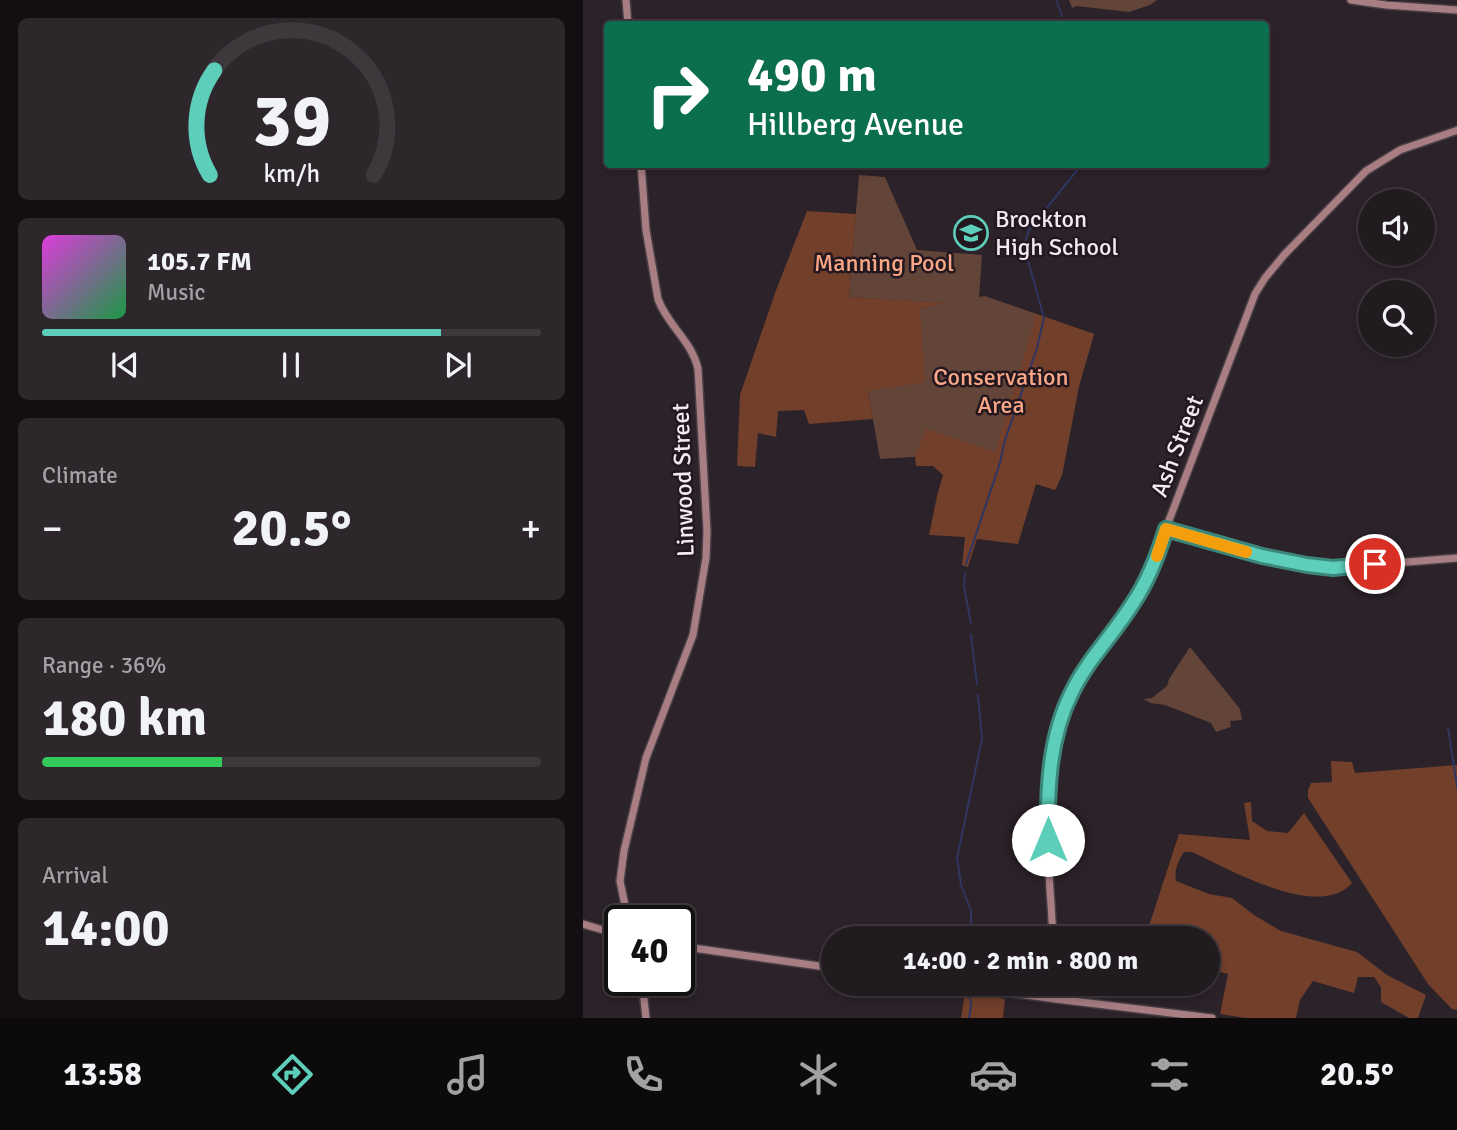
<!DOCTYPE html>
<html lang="en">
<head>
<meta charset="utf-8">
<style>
  :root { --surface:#211a1f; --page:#2d272c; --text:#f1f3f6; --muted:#a2a1a4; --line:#3e383d; --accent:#5cceba }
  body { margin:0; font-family:Signika,sans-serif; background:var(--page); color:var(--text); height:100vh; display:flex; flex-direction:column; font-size:26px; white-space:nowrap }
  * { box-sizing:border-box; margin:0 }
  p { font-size:23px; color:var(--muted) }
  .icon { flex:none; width:38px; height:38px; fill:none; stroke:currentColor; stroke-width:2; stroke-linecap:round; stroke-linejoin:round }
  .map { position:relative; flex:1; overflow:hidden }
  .sheet { display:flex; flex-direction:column; gap:18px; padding:18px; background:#120e11; width:583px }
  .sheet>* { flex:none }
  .top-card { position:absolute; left:21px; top:21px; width:665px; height:147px; border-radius:7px; box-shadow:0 4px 10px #0003,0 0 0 2px var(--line); background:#0b6e4f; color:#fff; overflow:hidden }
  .controls { position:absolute; left:775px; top:189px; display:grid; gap:14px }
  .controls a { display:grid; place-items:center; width:77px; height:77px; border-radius:50%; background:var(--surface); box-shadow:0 4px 10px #0003,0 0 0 2px var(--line); font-size:35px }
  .speed { position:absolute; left:21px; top:905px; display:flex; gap:14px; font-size:35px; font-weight:700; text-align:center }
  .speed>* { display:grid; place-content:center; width:91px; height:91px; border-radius:50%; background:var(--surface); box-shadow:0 4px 10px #0003,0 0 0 2px var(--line); line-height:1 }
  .speed .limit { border:4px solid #111; border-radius:10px; background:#fff; color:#111 }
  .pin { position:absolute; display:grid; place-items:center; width:60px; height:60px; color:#fff; margin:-30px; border:4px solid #fff; border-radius:50%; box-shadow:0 2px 7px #0007 }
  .me { position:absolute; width:77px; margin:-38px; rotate:0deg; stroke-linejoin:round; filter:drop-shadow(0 0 5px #0008) }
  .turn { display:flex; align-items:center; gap:24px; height:147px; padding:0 28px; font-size:32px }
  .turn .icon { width:91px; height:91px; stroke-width:2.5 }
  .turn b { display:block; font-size:49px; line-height:60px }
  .big { font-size:52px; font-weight:700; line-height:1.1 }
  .sheet .widget { flex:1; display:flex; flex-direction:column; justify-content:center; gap:10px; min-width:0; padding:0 24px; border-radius:10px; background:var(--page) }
  .sheet .dial { align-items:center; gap:0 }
  .dial svg { height:182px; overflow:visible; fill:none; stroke:var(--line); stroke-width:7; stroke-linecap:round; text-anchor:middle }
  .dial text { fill:var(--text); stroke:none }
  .song { display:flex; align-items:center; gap:21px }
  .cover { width:84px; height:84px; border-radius:10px; background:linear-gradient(135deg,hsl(300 70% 55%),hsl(140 70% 35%)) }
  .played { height:7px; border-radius:4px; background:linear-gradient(90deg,var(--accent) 80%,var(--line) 80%) }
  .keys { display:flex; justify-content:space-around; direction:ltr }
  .heat { display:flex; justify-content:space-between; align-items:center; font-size:38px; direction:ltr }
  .charge { height:10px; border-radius:5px; background:linear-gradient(90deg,#34c759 36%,var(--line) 0) }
  .trip { position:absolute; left:238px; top:926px; width:399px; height:70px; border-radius:35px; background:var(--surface); box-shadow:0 4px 10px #0003,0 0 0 2px var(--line); font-weight:700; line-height:70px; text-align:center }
  .tab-bar { display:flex; height:112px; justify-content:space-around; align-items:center; background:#0d0a0c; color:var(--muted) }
  .tab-bar .icon { width:49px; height:49px }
  .tab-bar .on { color:var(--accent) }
  .tab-bar b { font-size:32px; color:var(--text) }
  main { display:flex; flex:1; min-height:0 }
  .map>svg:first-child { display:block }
  .green { fill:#634438 }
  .forest { fill:#723f2b }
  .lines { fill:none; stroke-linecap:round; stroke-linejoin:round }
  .stream { stroke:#2f3662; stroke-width:2 }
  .secondary-casing { stroke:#483e45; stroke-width:10 }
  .secondary { stroke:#a87e83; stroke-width:7 }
  .route-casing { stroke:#3c8679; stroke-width:18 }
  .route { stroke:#5cceba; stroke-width:12 }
  .slow { stroke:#f59e0b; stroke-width:12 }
  .labels { text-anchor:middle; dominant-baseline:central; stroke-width:5; stroke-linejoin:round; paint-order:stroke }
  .poi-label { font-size:24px; fill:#f3ebf0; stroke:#23181f; text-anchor:start }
  .park-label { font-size:24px; fill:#faa787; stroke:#23181f }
  .street-label { font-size:24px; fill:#f3ebf0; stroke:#23181f }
</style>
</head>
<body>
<main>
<section class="sheet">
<div class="widget dial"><svg viewBox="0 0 100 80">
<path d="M14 69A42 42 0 1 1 86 69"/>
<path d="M14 69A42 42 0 0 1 16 23" stroke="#5cceba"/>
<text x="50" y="56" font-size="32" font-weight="700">39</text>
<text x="50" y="72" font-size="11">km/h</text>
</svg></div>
<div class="widget">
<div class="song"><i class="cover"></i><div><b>105.7 FM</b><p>Music</p></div></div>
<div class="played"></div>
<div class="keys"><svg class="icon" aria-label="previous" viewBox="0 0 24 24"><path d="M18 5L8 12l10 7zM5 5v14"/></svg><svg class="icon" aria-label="pause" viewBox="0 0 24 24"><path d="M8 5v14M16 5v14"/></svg><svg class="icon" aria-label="next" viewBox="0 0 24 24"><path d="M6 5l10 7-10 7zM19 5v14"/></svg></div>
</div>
<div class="widget"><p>Climate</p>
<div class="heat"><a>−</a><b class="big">20.5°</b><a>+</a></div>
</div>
<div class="widget"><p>Range · 36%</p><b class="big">180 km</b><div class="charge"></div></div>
<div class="widget"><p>Arrival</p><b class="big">14:00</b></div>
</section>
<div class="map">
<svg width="875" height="1018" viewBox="0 0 875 1018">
  <rect width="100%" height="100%" fill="#2c2229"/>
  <g class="green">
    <polygon points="486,0 574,0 567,5 546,12 493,6 489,8"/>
    <polygon points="276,175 302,177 334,250 399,255 396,297 402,296 511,334 496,386 479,475 472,490 363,455 297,459 285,391 337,309 360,303 266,297"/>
    <polygon points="607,647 657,709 659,720 647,721 648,727 633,732 628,723 582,705 568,703 560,699 569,698 584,686 586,679"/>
  </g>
  <g class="forest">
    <polygon points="224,211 273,214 266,297 363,303 337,309 342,382 285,391 290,419 226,424 221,410 195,411 193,437 175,433 172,467 154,466 157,395 192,293"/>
    <polygon points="450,313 511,334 496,386 479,475 472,490 453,484 435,544 394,539 385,567 379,565 382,537 346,535 354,496 360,475 350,466 333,466 332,457 343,429 412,452 451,323"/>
    <polygon points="748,761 769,762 772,773 874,765 874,1010 869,1009 845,984 725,798 725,790 728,783 749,782"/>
    <path d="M668,802L669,821L684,831L705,833L721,813L769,883C736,921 646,869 609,852H601C595,861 591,870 593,881L626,894L649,898L671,915L698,931L774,952L804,975L843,995L835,1018H826L798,1002V987L791,977H775L771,993L730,981L717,1000L713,1018H662L637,1014L645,974L625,969V938H562L596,834L667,840L661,803Z"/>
    <polygon points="382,993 422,999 420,1018 378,1018"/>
  </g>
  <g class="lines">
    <g class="stream">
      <polyline points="473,0 479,16"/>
      <polyline points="383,564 417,463 421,443 454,348 461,318 441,246 446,230 499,164"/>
      <polyline points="382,574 381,586 388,624"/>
      <polyline points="388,635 394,684"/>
      <polyline points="865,728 875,792"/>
      <polyline points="388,938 388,911 378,885 374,858 399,739 395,695"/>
      <polyline points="386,1018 388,1006 387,996"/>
    </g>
    <g class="secondary-casing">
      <g id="secondary">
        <polyline points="43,0 45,24"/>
        <polyline points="768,0 803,5 875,10"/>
        <path d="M583,529C638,545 693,565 750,568L875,558"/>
        <path d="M45,920L37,881L41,851L63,758L110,635L123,558L124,531L115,369C109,341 84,325 75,299L63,230L58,164"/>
        <polyline points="0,924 37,935"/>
        <path d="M470,938C466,854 451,759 494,682C514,646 545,618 563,581L672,294L682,278L701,255L783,171L817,150L875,130"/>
        <polyline points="96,946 250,968"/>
        <polyline points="59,980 63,1018"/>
        <polyline points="361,984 473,999 629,1018"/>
        <polyline points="472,984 473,999"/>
      </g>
    </g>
    <use href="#secondary" class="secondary"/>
  </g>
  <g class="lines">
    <g class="route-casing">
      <path id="route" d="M465,840C464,790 466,737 489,692C505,659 531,634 550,603C565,581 575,555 583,529L679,556L724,565L750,568L792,564"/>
    </g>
    <use href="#route" class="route"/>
    <polyline class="slow" points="574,556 583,529 663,552"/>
  </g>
  <defs>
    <g id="school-ring" transform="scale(1.75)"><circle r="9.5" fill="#23181f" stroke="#5cceba" stroke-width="1.5"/><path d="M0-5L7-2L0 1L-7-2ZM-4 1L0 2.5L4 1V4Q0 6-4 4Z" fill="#5cceba"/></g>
  </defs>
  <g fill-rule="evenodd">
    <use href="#school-ring" x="388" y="233"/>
  </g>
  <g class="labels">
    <g class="poi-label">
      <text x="412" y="219">Brockton<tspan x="412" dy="28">High School</tspan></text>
    </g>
    <g class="park-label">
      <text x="301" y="263">Manning Pool</text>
      <text x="418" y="377">Conservation<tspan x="418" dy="28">Area</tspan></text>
    </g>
    <g class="street-label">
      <text transform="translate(594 446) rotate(-69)">Ash Street</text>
      <text transform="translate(100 480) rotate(-92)">Linwood Street</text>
    </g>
  </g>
</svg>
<div class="controls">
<a><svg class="icon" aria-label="sound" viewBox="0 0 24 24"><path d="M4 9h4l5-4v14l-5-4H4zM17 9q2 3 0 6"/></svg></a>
<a><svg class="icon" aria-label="search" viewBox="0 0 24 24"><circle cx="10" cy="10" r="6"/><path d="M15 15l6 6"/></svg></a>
</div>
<div class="speed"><div class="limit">40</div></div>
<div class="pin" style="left:792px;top:564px;background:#d93025"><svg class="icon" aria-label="arrive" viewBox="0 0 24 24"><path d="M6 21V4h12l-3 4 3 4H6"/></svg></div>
<svg class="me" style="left:465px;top:840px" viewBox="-20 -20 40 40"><circle r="19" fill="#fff"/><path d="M0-13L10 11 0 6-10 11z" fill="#5cceba"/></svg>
<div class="trip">14:00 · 2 min · 800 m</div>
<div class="top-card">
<div class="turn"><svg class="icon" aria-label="right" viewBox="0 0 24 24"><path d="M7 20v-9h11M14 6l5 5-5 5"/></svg><div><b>490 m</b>Hillberg Avenue</div></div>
</div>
</div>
</main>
<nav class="tab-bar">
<b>13:58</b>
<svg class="icon on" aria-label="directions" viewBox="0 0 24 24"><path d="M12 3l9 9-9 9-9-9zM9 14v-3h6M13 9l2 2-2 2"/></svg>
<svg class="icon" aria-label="music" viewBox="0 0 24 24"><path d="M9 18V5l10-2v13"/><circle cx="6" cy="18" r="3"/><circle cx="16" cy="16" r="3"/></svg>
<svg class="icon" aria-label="phone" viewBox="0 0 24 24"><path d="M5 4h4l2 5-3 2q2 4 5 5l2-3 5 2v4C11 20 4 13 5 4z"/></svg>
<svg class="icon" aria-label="climate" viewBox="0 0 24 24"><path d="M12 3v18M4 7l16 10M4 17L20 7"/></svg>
<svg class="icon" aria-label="car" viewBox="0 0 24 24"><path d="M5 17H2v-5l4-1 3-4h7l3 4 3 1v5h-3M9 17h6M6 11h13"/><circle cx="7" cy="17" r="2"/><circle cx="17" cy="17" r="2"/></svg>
<svg class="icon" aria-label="filters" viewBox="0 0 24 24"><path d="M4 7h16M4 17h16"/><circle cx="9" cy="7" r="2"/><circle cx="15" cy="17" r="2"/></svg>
<b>20.5°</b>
</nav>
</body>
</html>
